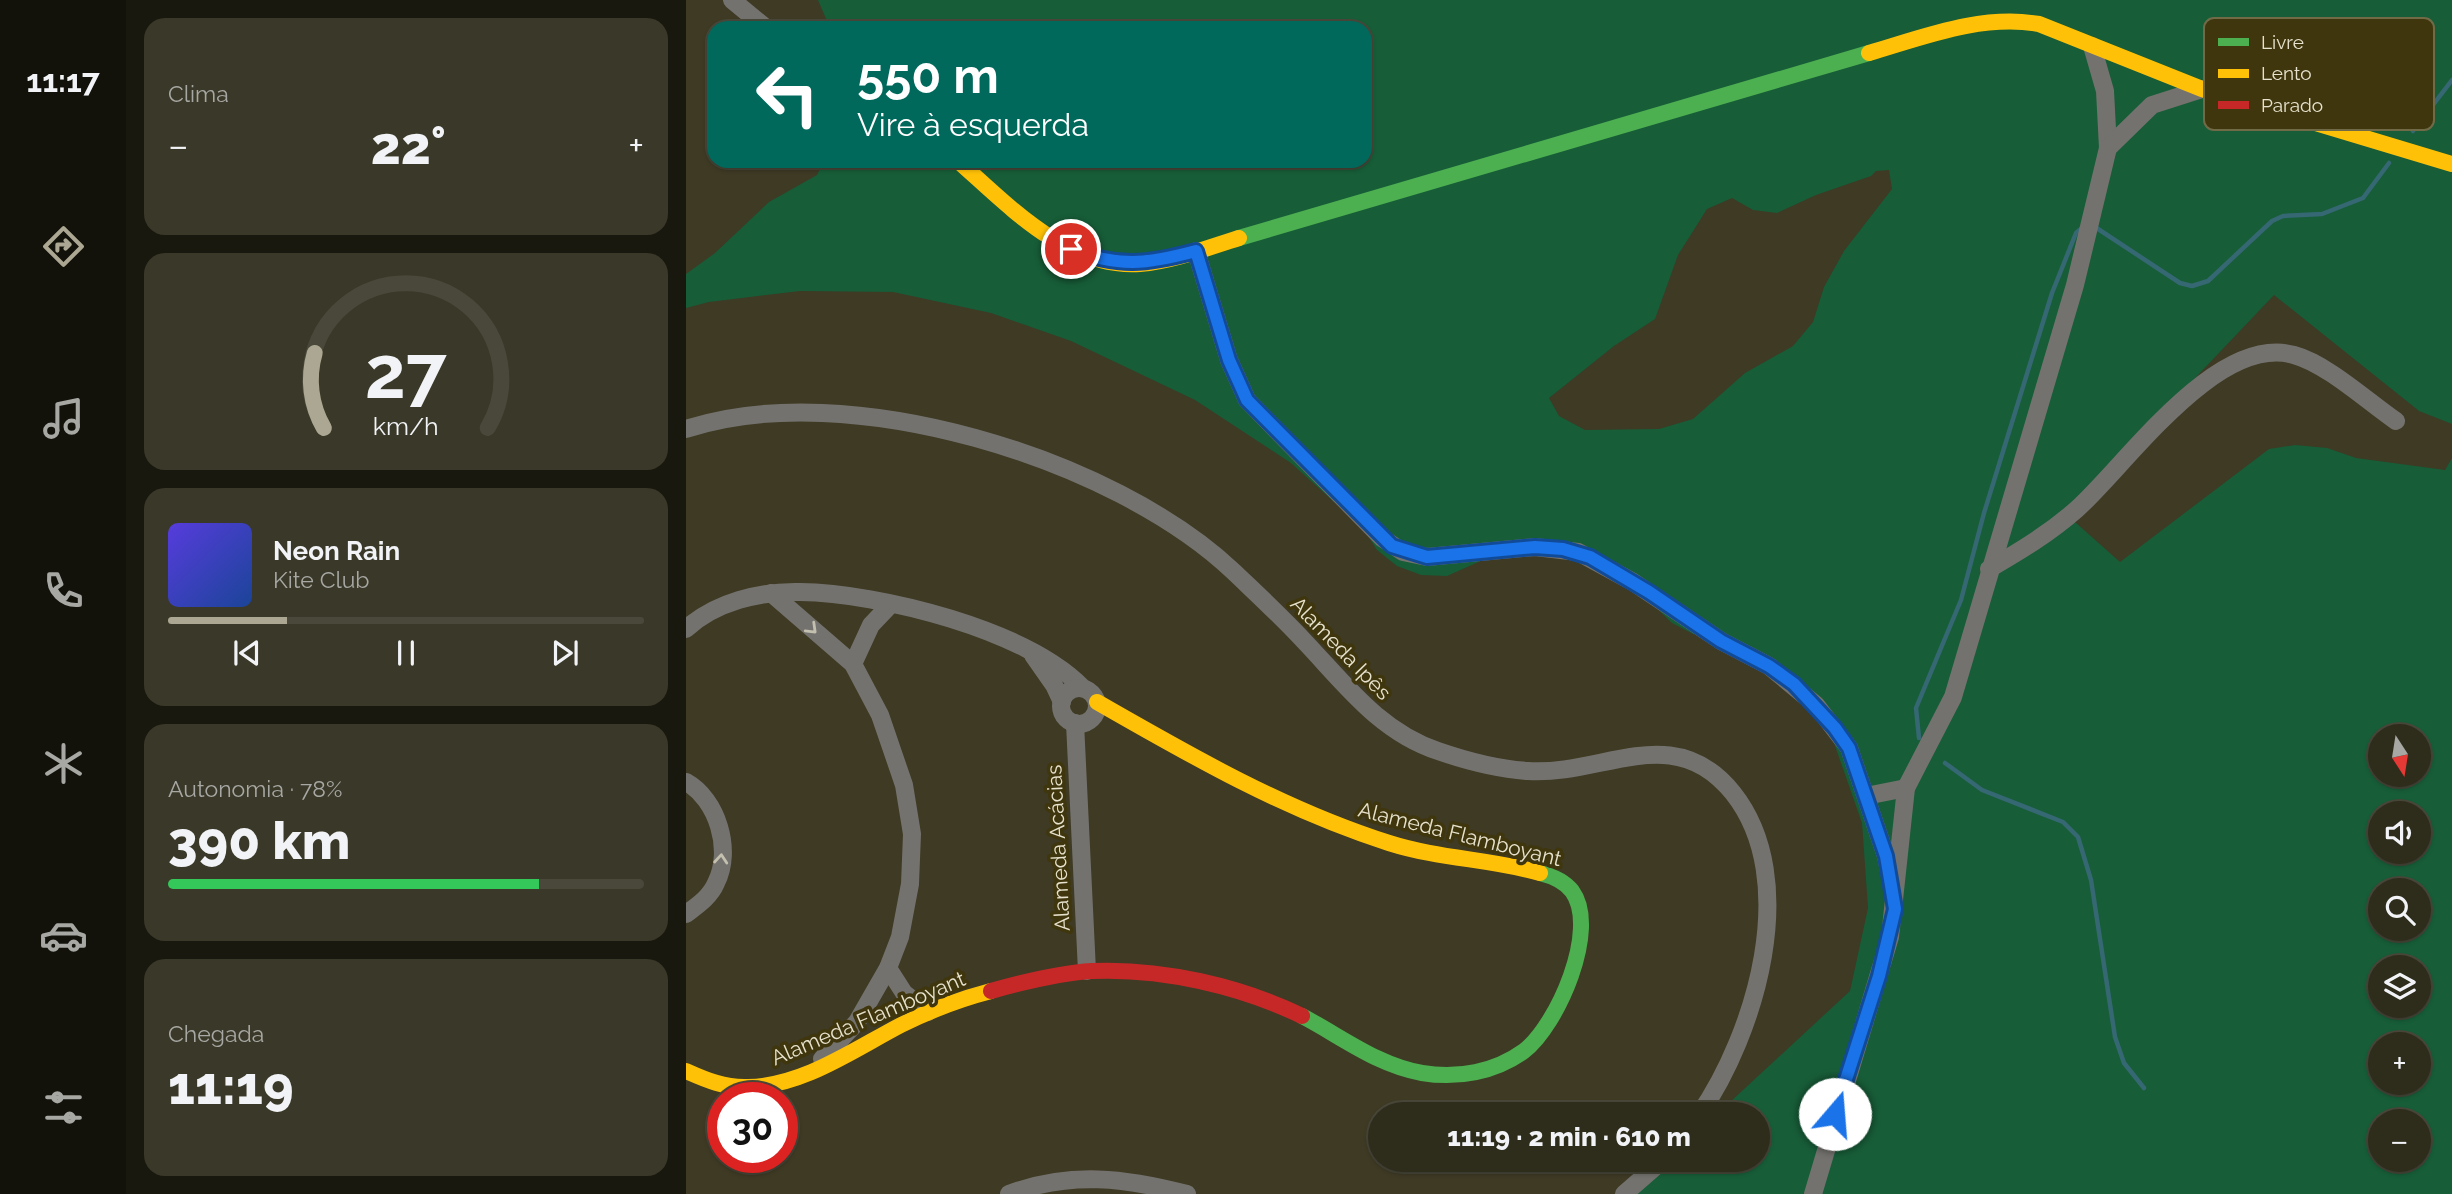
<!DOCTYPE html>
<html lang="pt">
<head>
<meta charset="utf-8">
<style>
  :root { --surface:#2e2c1b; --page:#3a3828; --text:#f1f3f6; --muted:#a7a7a3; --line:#49483a; --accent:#aca792 }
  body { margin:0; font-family:Raleway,sans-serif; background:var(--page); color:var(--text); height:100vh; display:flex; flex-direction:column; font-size:26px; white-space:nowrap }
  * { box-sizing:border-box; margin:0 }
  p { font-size:23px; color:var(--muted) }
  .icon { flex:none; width:38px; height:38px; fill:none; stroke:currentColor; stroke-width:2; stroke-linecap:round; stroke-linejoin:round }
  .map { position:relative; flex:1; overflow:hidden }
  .side { display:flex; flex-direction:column; gap:18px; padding:18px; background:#19180f; width:560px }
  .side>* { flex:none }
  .hud { position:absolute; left:21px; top:21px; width:665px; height:147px; border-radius:21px; box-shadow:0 2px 5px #0004,0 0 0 2px var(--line); background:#00695c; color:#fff; overflow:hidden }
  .needle { width:46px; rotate:168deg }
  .tools { position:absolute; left:1682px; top:724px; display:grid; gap:14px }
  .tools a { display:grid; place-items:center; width:63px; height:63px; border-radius:50%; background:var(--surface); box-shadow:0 2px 5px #0004,0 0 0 2px var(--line); font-size:35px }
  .speed { position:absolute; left:21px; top:1082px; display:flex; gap:14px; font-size:35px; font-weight:700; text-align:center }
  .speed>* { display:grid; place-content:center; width:91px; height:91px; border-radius:50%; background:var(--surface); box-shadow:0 2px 5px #0004,0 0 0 2px var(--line); line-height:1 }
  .speed .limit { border:10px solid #d22; background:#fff; color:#111 }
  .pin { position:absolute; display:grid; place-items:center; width:60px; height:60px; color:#fff; margin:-30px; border:4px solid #fff; border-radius:50%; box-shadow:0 2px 7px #0007 }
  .me { position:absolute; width:77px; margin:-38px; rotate:18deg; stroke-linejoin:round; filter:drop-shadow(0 0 5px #0008) }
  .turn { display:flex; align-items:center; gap:24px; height:147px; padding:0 35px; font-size:32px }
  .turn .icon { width:91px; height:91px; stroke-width:2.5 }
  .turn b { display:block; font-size:49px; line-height:60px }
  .big { font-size:52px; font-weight:800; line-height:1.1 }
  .side .card { flex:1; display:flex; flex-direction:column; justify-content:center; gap:10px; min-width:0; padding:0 24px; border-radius:21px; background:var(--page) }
  .side .dial { align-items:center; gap:0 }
  .dial svg { height:182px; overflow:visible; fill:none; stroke:var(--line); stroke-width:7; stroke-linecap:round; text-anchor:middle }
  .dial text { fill:var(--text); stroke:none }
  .song { display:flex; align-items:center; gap:21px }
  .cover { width:84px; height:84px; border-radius:10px; background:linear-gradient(135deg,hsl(250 70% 55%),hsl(220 70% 35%)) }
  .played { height:7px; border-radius:4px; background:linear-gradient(90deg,var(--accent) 25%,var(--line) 25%) }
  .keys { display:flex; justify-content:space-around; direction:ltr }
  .heat { display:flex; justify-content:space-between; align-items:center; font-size:38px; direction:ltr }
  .charge { height:10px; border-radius:5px; background:linear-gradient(90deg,#34c759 78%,var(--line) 0) }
  .trip { position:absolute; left:682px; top:1102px; width:402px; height:70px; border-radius:35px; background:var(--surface); box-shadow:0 2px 5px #0004,0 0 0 2px var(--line); font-weight:800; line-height:70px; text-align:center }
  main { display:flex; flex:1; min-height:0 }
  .tabs { display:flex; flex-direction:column; width:126px; justify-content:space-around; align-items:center; background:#12120b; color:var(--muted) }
  .tabs .icon { width:49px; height:49px }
  .tabs .selected { color:var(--accent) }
  .tabs b { font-size:32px; color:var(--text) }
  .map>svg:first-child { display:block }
  .green { fill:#175d38; fill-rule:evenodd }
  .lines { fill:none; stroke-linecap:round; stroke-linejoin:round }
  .stream { stroke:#356873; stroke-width:4.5 }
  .street { stroke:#74726e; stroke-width:18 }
  .fast { stroke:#4caf50; stroke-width:16 }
  .slow { stroke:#ffc107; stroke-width:16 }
  .jam { stroke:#c62828; stroke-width:16 }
  .oneway { stroke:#c4c0b0 }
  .route-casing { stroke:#114b97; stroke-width:18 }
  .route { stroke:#1a73e8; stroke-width:12 }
  .labels { text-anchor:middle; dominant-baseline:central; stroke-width:7; stroke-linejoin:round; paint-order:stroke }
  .street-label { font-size:21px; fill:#e7e2cd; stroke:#3f360e }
  .key { fill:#3f360e; stroke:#716a47; stroke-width:2 }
  .key-label { font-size:19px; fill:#e7e2cd }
</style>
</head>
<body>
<main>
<nav class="tabs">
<b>11:17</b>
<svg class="icon selected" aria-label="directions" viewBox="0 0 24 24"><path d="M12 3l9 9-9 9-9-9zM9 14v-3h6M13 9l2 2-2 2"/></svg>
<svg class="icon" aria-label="music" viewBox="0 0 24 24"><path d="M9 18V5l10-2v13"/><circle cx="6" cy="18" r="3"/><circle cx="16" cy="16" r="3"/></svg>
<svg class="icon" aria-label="phone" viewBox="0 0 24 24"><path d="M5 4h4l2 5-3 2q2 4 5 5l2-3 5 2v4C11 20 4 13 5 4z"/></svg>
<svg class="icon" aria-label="climate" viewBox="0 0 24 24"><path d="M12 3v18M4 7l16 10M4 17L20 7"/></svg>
<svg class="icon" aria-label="car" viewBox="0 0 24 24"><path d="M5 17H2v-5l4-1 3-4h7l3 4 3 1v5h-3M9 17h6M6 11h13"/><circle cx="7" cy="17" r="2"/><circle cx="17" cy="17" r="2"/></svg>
<svg class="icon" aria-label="filters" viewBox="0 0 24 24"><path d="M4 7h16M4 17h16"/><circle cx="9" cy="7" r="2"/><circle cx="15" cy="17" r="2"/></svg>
</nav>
<section class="side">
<div class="card"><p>Clima</p>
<div class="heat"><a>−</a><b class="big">22°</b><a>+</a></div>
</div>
<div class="card dial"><svg viewBox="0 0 100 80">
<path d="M14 69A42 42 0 1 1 86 69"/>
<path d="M14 69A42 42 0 0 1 10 36" stroke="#aca792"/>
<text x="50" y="56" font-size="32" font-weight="700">27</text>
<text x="50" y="72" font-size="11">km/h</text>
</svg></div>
<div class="card">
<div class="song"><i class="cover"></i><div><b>Neon Rain</b><p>Kite Club</p></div></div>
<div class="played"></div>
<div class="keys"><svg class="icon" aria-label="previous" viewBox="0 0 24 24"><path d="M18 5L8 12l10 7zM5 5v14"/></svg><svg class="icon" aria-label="pause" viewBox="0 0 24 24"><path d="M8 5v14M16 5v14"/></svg><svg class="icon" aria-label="next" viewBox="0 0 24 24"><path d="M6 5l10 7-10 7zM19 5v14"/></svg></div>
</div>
<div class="card"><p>Autonomia · 78%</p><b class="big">390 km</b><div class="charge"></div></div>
<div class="card"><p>Chegada</p><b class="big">11:19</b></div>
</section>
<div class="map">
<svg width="1766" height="1194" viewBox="0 0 1766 1194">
  <rect width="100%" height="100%" fill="#3e3a24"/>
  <path class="green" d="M132,0H1766V424L1733,411L1588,295L1380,514L1434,562L1583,449L1609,445L1641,448L1670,458L1759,470L1766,458V1194H939L981,1160H1073V1115H1030L1164,991L1182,908L1176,823L1148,743L1098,674L1040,639L1007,634L986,623L937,576L897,556L808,555L761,576L735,575L711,566L691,550L677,528L605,463L509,400L385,341L305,313L207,292L114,291L23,302L0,308V274L29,253L83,202L131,175L138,161H679V28H144ZM1203,170L1206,189L1158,251L1138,287L1127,322L1107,346L1059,373L1007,419L973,429L899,430L873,416L863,398L928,346L969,319L992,255L1021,209L1046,198L1067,210L1091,213L1130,195L1185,176L1190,171ZM1694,737H1732V775H1694ZM1694,814H1732V852H1694ZM1694,891H1732V929H1694ZM1694,968H1732V1006H1694ZM1694,1045H1732V1083H1694ZM1694,1122H1732V1160H1694Z"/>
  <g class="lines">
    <g class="stream">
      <polyline points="1727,131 1766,80"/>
      <polyline points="1409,227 1494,283 1506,286 1522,281 1586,221 1597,216 1636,214 1677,198 1703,163"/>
      <polyline points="1233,738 1230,708 1275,600 1298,513 1366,293 1390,233 1397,227"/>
      <polyline points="1259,763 1296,790 1377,822 1392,837 1405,880 1429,1037 1438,1063 1458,1088"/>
    </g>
    <g class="street">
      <polyline points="46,0 80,28"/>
      <polyline points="1406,46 1419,91 1422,148"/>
      <polyline points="510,251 543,360 561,400 696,538 717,552 741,557 849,547 892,552 947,582 1035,641 1083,666 1130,705 1163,748 1200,856 1205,881"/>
      <path d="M0,429C160,376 428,458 548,572C572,595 596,617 619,642C659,684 694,732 752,751C781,761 812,769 842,771C917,776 988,719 1047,793C1116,880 1069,1034 1013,1115"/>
      <path d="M1303,569C1334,551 1364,533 1391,509C1441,464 1531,333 1608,355C1641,364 1681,401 1710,421"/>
      <polyline points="85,593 167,664 194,715 218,785 226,834 224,884 214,937 202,968 171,1022 136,1059"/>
      <path d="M0,629C29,602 74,591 114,592C194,593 341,630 397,688"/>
      <polyline points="347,655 368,685 376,702"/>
      <polyline points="167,664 185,625 205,604"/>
      <circle cx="393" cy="706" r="18"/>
      <polyline points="389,723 401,971"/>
      <path d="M0,782C31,799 47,850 30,883C24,897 12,905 0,914"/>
      <polyline points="1180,796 1220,788"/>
      <polyline points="202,968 218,993 242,1012"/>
      <path d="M323,1194C384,1171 440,1178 501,1194"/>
      <polyline points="938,1194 977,1160"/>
      <polyline points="1127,1194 1204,937 1220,788 1267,697 1389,285 1422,148 1466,105 1516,89"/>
    </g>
    <g class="fast">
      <polyline points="553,238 1183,53"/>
      <path d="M616,1016C656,1037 691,1065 736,1073C772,1079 809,1072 838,1051C871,1026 914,929 886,891C879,882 866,876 854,873"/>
    </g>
    <g class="slow">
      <path d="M1183,53C1238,37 1295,14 1353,24L1516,89L1766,164"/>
      <path d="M272,161C322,205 381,269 454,264C488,261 521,248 553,238"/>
      <path d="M411,702C505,756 599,810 703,843C753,859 805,859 854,873"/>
      <path d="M0,1071C20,1080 39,1088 62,1087C117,1086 167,1050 215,1025C243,1011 274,999 305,991"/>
    </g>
    <path class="jam" d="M305,991C337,982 372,973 406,971C476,968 554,986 616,1016"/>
  </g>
  <defs><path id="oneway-chevron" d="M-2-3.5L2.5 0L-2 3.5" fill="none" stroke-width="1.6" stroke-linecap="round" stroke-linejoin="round" transform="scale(1.75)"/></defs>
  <g class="oneway">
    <use href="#oneway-chevron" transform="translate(126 629) rotate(44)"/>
    <use href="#oneway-chevron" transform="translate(35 859) rotate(-85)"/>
  </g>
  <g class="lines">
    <g class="route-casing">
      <path id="route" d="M385,249C433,268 461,264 510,251L543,360L561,400L706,546L741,557L849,547L877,549L904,557L963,592L1035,641L1083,666L1108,684L1149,728L1163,748L1200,856L1209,909L1193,976L1149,1114"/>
    </g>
    <use href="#route" class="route"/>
  </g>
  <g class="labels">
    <g class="street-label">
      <text transform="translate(655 648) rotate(46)">Alameda Ipês</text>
      <text transform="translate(774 834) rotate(14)">Alameda Flamboyant</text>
      <text transform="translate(372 848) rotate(-93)">Alameda Acácias</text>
      <text transform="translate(182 1018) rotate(-23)">Alameda Flamboyant</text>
    </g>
  </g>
  <rect x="1518" y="18" width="230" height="112" rx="10" class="key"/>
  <rect x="1532" y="38" width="31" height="8" fill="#4caf50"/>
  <rect x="1532" y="69" width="31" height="9" fill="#ffc107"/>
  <rect x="1532" y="101" width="31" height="8" fill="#c62828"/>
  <g class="key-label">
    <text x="1575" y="49">Livre</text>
    <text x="1575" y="80">Lento</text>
    <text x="1575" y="112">Parado</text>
  </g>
</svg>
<div class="tools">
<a><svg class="needle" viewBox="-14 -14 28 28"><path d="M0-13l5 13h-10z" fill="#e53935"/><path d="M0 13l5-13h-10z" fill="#a7a7a3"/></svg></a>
<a><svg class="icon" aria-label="sound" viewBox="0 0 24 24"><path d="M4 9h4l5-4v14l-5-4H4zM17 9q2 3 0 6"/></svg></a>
<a><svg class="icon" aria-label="search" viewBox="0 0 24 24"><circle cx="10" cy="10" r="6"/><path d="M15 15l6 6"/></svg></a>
<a><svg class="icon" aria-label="layers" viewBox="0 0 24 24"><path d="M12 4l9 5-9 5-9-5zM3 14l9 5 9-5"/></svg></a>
<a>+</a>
<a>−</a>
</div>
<div class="speed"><div class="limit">30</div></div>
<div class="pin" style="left:385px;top:249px;background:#d93025"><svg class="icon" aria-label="arrive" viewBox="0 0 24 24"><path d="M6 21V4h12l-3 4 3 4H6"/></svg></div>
<svg class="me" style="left:1149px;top:1114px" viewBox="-20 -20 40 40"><circle r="19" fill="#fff"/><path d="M0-13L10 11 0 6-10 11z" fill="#1a73e8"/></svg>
<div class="trip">11:19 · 2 min · 610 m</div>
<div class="hud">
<div class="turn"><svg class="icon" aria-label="left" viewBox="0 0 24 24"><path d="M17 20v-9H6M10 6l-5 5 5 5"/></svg><div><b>550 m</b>Vire à esquerda</div></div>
</div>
</div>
</main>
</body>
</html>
